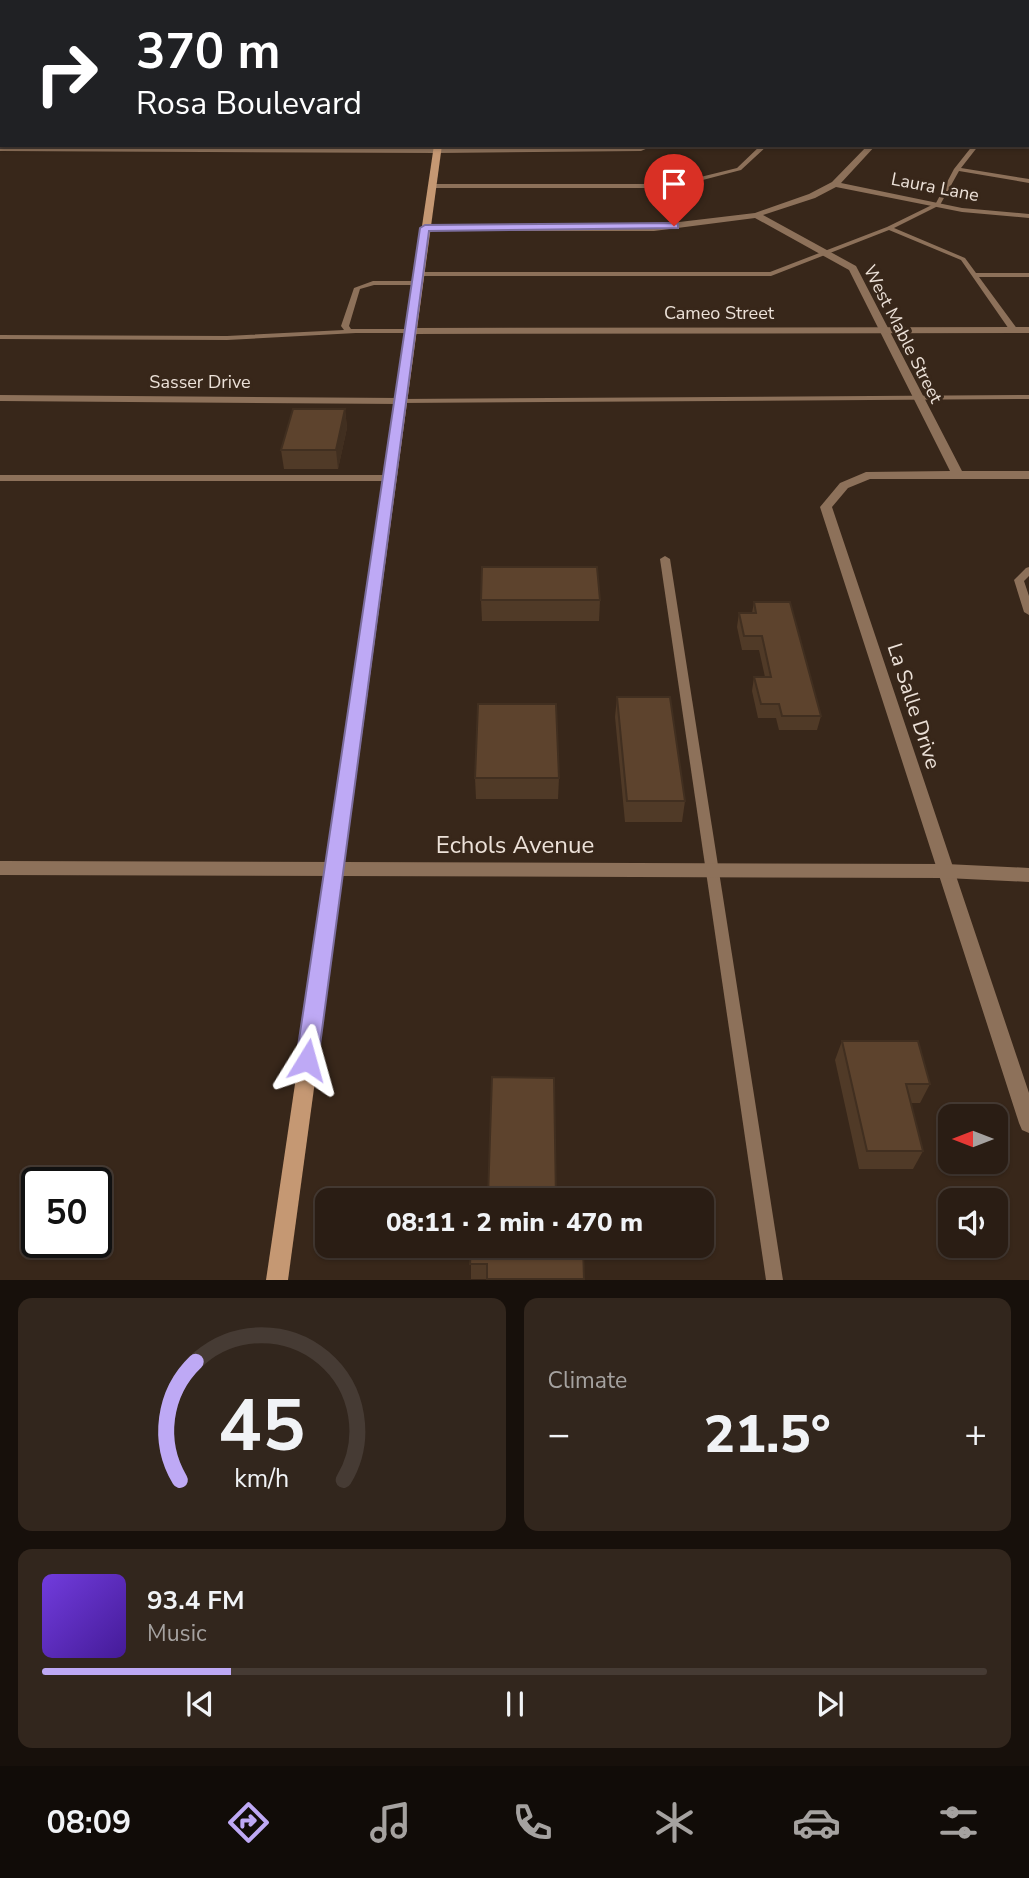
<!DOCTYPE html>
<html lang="en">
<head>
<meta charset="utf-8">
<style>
  :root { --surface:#2a1d14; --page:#32261d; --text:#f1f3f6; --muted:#a5a2a0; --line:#463b34; --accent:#bea9f5 }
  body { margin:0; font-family:"Nunito Sans",sans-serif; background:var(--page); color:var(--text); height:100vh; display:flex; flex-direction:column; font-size:26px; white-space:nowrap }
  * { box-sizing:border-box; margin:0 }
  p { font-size:23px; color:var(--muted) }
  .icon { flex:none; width:38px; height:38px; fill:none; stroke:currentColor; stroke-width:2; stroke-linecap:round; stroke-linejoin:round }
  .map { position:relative; height:1280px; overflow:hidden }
  .details { display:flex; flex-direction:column; gap:18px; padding:18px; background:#17100b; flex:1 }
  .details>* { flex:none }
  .hud { position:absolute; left:0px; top:0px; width:1029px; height:147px; box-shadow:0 2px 5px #0004,0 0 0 2px var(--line); background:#202124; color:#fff; overflow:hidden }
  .needle { width:46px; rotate:270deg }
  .fabs { position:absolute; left:938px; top:1104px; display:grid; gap:14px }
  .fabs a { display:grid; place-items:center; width:70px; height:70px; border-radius:14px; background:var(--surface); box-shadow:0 2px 5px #0004,0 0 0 2px var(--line); font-size:35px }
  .speed { position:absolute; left:21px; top:1167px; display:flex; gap:14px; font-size:35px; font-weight:700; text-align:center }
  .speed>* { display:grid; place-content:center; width:91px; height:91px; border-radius:50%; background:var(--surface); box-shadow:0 2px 5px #0004,0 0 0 2px var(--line); line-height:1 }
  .speed .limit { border:4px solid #111; border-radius:10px; background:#fff; color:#111 }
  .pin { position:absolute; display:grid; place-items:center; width:60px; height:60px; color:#fff; margin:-72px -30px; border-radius:50% 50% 50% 0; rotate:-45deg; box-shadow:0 0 7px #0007 }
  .pin .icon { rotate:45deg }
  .me { position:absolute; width:77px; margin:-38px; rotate:8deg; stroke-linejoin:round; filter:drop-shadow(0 0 5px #0008) }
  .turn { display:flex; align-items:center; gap:24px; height:147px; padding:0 21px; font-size:32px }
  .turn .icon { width:91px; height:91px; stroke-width:2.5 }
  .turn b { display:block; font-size:49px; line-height:60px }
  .big { font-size:52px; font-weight:800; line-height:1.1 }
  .details .card { flex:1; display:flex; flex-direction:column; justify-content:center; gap:10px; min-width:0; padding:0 24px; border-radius:14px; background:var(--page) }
  .details .dial { align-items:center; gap:0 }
  .dial svg { height:182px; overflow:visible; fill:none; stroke:var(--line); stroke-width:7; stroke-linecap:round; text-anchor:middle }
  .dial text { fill:var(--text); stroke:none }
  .song { display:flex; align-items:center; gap:21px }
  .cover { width:84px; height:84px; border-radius:10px; background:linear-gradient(135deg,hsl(260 70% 55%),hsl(260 70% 35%)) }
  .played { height:7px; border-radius:4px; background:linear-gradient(90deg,var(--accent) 20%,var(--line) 20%) }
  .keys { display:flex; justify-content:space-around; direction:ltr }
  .heat { display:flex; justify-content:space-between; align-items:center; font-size:38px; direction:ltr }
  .details .tiles { flex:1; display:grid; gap:18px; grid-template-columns:1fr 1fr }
  .card:last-child { grid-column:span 2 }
  .trip { position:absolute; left:315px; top:1188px; width:399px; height:70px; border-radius:14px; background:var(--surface); box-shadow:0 2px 5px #0004,0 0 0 2px var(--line); font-weight:800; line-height:70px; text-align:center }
  .tab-bar { display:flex; height:112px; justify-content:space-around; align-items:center; background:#110c08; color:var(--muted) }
  .tab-bar .icon { width:49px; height:49px }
  .tab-bar .active { color:var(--accent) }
  .tab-bar b { font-size:32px; color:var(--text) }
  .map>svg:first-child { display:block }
  .built { fill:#452f1d }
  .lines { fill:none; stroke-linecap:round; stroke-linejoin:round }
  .stream { stroke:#171028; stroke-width:3.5 }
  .service { fill:#8d715a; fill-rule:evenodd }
  .minor { fill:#8d715a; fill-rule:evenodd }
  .tertiary { fill:#8d715a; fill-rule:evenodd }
  .secondary { fill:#c59873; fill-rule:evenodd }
  .wall { fill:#503a27 }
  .shaded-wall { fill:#412f20 }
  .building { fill:#5d432d; stroke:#412f20; stroke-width:2 }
  .route { fill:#bea9f5; stroke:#7c6e9f; stroke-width:2 }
  .labels { text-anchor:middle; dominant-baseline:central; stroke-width:6; stroke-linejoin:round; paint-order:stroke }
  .far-street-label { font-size:18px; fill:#ece1d8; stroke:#38271a }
  .street-label { font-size:21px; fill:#ece1d8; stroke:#38271a }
  .near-street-label { font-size:24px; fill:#ece1d8; stroke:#38271a }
</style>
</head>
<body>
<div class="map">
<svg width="1029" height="1280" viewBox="0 0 1029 1280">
  <rect width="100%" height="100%" fill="#38271a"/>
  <polygon class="built" points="472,0 1029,0 1029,24 1027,2"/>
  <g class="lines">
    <polyline class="stream" points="96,2 101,0"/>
    <g class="service">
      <polygon points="388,0 463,0 461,1"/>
      <rect x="1027" y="19" width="2" height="2"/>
      <rect x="1027" y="65" width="2" height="6"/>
      <rect x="1027" y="115" width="2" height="4"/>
      <polygon points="761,145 768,145 741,170 672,188 432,188 429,186 432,184 672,184 737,168"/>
      <polygon points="973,145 979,145 961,168 1029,179 1029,183 959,171 940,205 894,228 965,258 976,273 1029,273 1029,277 979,277 1018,330 1014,332 1011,332 961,260 889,230 771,276 418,276 415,274 418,272 770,272 887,227 936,203 954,169"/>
      <polygon points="373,281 417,281 420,283 417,285 374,285 360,289 349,326 351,329 410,329 414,331 413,333 356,333 227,340 0,339 0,335 227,336 344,330 341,326 354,288"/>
      <polygon points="1029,395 1029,399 400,403 396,401 400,399"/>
      <polygon points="0,475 391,475 395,478 391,481 0,481"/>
      <polygon points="665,556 670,559 783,1280 766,1280 660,559"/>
      <polygon points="1029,567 1029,576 1024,581 1029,596 1029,615 1024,612 1014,580 1026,568"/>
    </g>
    <g class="minor">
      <polygon points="71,0 78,0 68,2"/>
      <rect x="0" y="5" width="2" height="4"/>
      <polygon points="2,23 2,27 0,28 0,24"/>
      <rect x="1027" y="41" width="2" height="4"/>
      <rect x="1027" y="88" width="2" height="4"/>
      <polygon points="644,145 655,145 641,151 437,153 0,151 0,147 437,149"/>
      <polygon points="868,145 876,145 841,183 962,208 1029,214 1029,218 962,212 836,187 815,198 763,215 856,266 962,471 1029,471 1029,479 870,479 848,488 832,507 1029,1093 1029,1133 1022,1130 1019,1123 820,507 840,483 866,472 950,471 849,270 755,218 654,231 425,231 421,228 425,225 654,225 755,213 809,194 832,182"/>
      <polygon points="1015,145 1029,145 1029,149 1016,147"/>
      <polygon points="0,395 400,398 405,401 400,404 0,401"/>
    </g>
    <g class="tertiary">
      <polygon points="1029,327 1029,333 410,334 405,331 410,328"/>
      <polygon points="0,861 946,864 1029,868 1029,882 946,878 0,875"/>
    </g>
    <g class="secondary">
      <rect x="458" y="0" width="6" height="2"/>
      <polygon points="434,145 442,145 288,1280 266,1280"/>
    </g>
  </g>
  <g class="wall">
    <polygon points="890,0 972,0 974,2 892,2"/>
    <polygon points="345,409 347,428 338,469 284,469 281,450"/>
    <polygon points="481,600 600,600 599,621 482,621"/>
    <polygon points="754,602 821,716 817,730 779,730 776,718 758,718 752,691 754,677 765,677 759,650 742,650 737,627 739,613 752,613"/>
    <polygon points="617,697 685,801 682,822 625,822 615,717"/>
    <polygon points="475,778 559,778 558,799 476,799"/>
    <polygon points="842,1041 930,1084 920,1103 911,1103 923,1151 913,1169 859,1169 835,1060"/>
    <polygon points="471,1246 584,1279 471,1279"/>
  </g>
  <polygon class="shaded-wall" points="345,409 347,428 338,469 336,450"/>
  <g class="building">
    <polygon points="336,0 399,0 398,2 335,2"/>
    <polygon points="672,0 700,0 701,2 672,2"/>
    <polygon points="902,0 972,0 974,2 904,2"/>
    <polygon points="293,409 345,409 336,450 281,450"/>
    <polygon points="482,567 597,567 600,600 481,600"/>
    <polygon points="754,602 790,602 821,716 782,716 779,704 761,704 754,677 771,677 762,636 744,636 739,613 756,613"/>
    <polygon points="617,697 670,697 685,801 627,801"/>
    <polygon points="478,704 556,704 559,778 475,778"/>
    <polygon points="842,1041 918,1041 930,1084 906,1084 923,1151 867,1151"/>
    <polygon points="492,1077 554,1078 556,1200 581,1200 473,1200 473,1197 488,1197"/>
    <polygon points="471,1246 583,1246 584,1279 487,1279 487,1264 470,1264"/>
  </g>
  <polygon class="route" points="674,223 678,224 678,228 429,231 318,1060 315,1068 307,1071 299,1068 296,1060 420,228 425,225"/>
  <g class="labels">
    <g class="far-street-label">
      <text transform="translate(935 187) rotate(11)">Laura Lane</text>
      <text x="719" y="313">Cameo Street</text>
      <text transform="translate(903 334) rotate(63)">West Mable Street</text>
      <text x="200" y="382">Sasser Drive</text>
    </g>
    <g class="street-label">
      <text transform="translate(914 706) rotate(72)">La Salle Drive</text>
    </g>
    <g class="near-street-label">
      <text x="515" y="845">Echols Avenue</text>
    </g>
  </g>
</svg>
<div class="fabs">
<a><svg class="needle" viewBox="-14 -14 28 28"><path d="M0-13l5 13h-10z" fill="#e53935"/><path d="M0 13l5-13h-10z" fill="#a5a2a0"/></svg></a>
<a><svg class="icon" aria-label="sound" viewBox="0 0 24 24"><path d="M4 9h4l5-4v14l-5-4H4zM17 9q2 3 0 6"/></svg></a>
</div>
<div class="speed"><div class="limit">50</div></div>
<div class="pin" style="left:674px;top:226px;background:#d93025"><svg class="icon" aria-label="arrive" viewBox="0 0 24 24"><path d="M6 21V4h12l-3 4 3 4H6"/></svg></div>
<svg class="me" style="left:307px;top:1060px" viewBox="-20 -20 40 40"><path d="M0-17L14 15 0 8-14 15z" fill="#bea9f5" stroke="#fff" stroke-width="4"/></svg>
<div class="trip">08:11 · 2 min · 470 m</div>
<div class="hud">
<div class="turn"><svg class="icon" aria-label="right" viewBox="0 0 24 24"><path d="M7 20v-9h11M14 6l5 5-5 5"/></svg><div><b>370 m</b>Rosa Boulevard</div></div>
</div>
</div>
<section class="details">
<div class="tiles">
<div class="card dial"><svg viewBox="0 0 100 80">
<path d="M14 69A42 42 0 1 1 86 69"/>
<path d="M14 69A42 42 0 0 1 21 17" stroke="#bea9f5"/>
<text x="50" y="56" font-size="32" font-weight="700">45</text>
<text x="50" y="72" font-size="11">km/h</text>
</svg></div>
<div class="card"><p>Climate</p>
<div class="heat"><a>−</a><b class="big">21.5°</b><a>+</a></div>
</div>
<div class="card">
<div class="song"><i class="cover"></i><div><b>93.4 FM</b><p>Music</p></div></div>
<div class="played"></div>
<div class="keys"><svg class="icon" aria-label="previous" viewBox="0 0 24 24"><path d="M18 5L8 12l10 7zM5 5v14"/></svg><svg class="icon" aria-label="pause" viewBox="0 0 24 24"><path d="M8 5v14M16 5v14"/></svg><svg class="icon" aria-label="next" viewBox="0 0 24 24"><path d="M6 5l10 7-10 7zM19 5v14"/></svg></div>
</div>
</div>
</section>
<nav class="tab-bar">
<b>08:09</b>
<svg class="icon active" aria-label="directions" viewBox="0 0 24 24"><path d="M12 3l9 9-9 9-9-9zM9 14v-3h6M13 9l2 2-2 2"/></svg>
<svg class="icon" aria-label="music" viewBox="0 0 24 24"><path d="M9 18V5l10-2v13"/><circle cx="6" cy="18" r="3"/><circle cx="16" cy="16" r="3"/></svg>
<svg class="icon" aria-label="phone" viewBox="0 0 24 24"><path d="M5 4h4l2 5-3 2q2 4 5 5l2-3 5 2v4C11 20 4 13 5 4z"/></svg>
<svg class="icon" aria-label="climate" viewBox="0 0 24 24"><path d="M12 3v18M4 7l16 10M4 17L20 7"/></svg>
<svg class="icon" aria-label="car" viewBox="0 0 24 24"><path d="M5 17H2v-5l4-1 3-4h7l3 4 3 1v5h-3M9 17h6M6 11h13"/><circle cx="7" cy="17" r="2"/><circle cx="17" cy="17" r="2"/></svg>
<svg class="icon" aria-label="filters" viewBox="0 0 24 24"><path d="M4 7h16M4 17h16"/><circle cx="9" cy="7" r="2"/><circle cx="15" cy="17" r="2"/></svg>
</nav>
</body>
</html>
